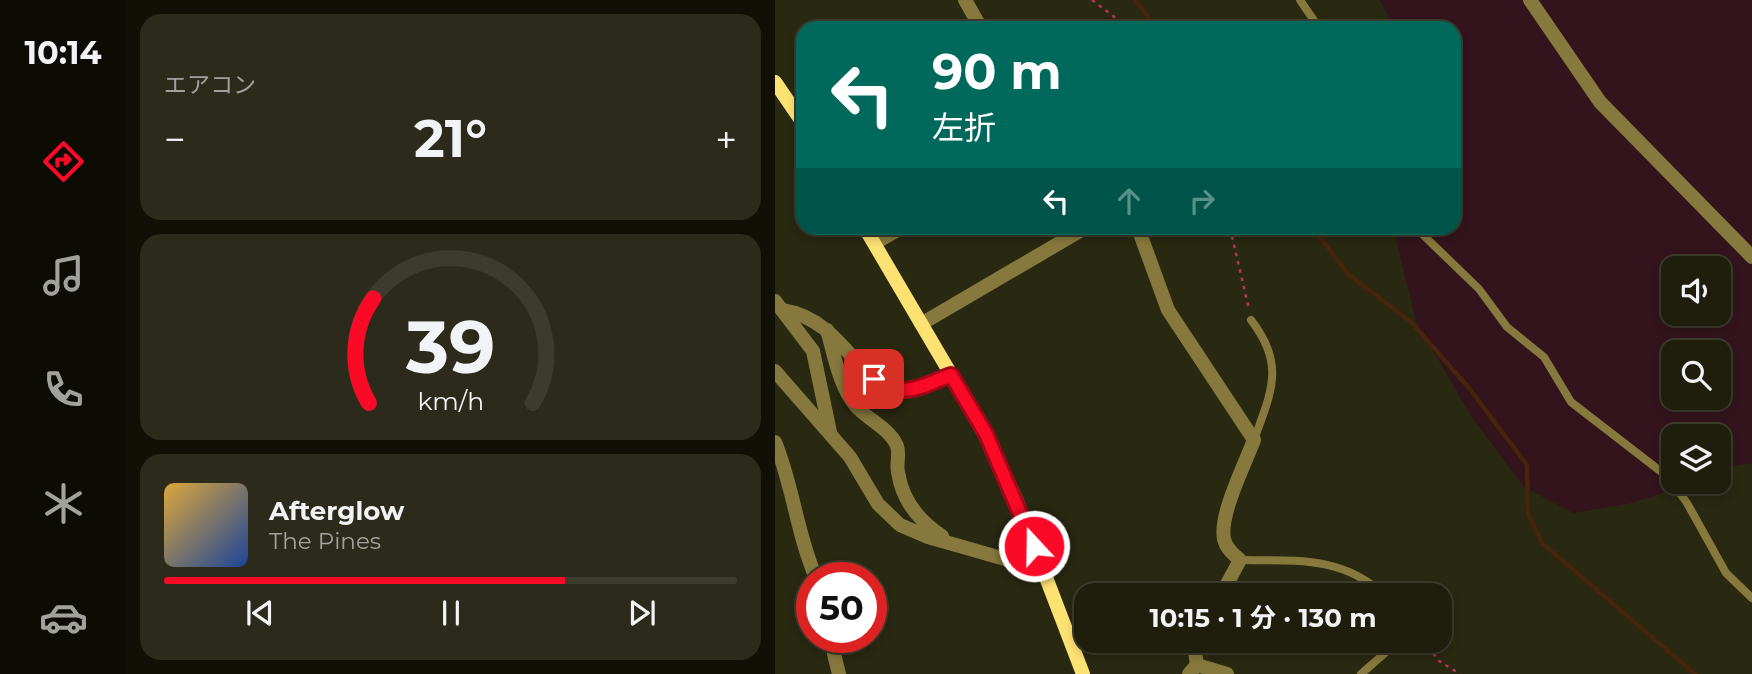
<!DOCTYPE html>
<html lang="ja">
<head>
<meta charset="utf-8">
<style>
  :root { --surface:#1f1e0d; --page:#2c2b1b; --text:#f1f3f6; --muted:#a1a29d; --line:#3c3c2e; --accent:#fa0a27 }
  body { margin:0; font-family:Montserrat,"Noto Sans JP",sans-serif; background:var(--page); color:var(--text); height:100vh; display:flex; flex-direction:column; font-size:26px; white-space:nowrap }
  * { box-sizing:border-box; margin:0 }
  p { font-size:23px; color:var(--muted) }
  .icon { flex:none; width:38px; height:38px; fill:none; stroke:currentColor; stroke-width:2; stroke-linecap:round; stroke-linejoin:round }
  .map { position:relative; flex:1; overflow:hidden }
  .details { display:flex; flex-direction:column; gap:14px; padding:14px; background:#111007; width:649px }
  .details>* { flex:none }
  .guide { position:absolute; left:21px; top:21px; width:665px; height:214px; border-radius:21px; box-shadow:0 4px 10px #0003,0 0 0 2px var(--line); background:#00695c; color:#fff; overflow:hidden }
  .tools { position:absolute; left:886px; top:256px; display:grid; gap:14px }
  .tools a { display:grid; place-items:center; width:70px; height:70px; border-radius:14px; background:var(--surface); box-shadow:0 4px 10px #0003,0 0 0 2px var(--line); font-size:35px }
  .speed { position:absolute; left:21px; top:562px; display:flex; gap:14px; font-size:35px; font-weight:700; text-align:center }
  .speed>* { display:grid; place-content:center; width:91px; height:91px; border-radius:50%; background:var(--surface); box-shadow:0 4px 10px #0003,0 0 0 2px var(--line); line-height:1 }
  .speed .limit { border:10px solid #d22; background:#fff; color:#111 }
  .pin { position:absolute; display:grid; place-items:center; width:60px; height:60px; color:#fff; margin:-30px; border-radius:14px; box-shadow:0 4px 10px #0006 }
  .me { position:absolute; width:77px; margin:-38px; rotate:339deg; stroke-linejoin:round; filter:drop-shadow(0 0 5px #0008) }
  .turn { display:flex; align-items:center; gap:24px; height:147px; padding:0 21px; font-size:32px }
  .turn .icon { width:91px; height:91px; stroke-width:2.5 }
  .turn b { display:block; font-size:49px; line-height:60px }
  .lanes { display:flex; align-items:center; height:66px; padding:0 21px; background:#0003; justify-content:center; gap:35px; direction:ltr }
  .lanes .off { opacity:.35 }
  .big { font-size:52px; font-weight:700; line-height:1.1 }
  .details .card { flex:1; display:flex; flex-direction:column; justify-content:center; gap:10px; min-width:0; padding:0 24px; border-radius:21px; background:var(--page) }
  .details .dial { align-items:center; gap:0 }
  .dial svg { height:182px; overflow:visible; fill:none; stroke:var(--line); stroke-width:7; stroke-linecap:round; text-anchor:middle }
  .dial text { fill:var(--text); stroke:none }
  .song { display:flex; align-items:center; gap:21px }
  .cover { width:84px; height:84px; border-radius:10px; background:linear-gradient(135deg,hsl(40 70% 55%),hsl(220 70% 35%)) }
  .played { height:7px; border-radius:4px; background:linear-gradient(90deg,var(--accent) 70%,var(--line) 70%) }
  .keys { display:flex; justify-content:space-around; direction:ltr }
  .heat { display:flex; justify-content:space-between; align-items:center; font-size:38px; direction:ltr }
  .trip { position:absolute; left:299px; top:583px; width:378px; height:70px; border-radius:21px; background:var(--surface); box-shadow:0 4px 10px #0003,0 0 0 2px var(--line); font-weight:700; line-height:70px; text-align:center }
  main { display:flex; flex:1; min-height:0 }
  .dock { display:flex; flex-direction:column; width:126px; justify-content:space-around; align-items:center; background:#0c0c05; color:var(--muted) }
  .dock .icon { width:49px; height:49px }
  .dock .current { color:var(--accent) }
  .dock b { font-size:32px; color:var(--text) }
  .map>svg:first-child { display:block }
  .green { fill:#33141c; fill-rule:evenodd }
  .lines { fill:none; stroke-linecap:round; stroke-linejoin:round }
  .stream { stroke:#47240c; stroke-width:4.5 }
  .path { stroke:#b93359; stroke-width:2.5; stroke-dasharray:3.5 5; stroke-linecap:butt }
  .lane { stroke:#87793d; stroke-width:8 }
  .street { stroke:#87793d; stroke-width:14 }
  .secondary { stroke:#fce173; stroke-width:14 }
  .route-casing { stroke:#a20619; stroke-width:18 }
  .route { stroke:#fa0a27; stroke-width:12 }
</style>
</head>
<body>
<main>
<nav class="dock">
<b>10:14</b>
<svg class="icon current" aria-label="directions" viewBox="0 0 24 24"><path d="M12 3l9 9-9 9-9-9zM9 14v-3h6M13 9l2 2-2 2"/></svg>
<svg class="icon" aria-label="music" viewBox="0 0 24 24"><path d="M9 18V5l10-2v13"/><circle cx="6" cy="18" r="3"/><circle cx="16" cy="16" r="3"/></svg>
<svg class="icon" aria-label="phone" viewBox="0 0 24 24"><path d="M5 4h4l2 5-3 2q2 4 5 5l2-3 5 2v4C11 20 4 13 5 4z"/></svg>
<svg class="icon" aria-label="climate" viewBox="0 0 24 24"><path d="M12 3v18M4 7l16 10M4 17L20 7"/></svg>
<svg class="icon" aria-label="car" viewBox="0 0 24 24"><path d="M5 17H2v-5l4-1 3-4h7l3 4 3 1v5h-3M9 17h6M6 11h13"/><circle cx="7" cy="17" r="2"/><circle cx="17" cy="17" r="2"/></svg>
</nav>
<section class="details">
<div class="card"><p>エアコン</p>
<div class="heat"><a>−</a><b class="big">21°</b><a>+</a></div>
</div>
<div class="card dial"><svg viewBox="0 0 100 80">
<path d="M14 69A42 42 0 1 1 86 69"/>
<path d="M14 69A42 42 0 0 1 16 23" stroke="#fa0a27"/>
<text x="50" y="56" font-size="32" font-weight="700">39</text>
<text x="50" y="72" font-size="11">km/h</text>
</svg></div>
<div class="card">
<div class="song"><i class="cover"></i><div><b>Afterglow</b><p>The Pines</p></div></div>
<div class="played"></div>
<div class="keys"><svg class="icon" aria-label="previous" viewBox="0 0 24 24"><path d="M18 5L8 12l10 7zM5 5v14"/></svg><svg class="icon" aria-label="pause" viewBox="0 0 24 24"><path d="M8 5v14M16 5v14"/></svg><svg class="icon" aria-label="next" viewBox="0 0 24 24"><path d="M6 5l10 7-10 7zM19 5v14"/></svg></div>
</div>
</section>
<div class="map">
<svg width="977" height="674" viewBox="0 0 977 674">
  <rect width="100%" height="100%" fill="#292811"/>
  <path class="green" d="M605,0H977V463L961,465L943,473V436H898V481H925L857,503L798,513L749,487L696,416L641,321L618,228H679V28H619ZM898,268H943V313H898ZM898,352H943V397H898Z"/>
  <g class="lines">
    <g class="stream">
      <polyline points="360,0 382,28"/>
      <polyline points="538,228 573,274 636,322 694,388 752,465 753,514 767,543 920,674"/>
    </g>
    <g class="path">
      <polyline points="317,0 354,28"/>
      <polyline points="455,228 474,309"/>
      <polyline points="648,640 664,661 685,674"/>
    </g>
    <g class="lane">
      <polyline points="525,0 544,28"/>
      <polyline points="641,228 704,289 732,327 769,357 796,402 893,477 912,503 951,573 977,598"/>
      <path d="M476,320C511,365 496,392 479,440"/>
      <path d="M465,560C519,561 567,555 609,595"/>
      <polyline points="586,674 610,653 614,640"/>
    </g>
    <g class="street">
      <polyline points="190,0 206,28"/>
      <polyline points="755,0 825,102 977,257"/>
      <path d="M363,228L393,310L479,440C470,464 444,515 449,539C451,548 458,554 465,560L446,595"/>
      <polyline points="100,243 126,228"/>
      <polyline points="0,301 38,351 55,432"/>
      <path d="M7,310C67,319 84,384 119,391C138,394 159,381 176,375"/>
      <polyline points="146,324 310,228"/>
      <path d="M52,330C59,354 64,385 80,405C91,419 115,428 122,446C125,454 121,464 123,472C127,500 144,521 167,536"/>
      <polyline points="0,371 75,457 103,504 125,525 153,537 268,570"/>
      <path d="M0,442C18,486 22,534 41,578"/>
      <polyline points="60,637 59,654 64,674"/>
      <polyline points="422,665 452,674"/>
      <polyline points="414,674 422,665 420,652 424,640"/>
    </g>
    <g class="secondary">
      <polyline points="0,82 28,123"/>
      <polyline points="90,228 211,434 241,499 308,674"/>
    </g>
  </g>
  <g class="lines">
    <g class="route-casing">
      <path id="route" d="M99,379C132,399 143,387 176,375L211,434L259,546"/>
    </g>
    <use href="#route" class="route"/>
  </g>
</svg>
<div class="tools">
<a><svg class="icon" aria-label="sound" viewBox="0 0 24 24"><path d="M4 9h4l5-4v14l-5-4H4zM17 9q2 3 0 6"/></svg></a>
<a><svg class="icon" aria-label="search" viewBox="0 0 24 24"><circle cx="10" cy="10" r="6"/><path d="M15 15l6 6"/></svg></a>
<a><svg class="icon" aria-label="layers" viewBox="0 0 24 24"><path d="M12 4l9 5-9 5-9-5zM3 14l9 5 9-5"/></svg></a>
</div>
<div class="speed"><div class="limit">50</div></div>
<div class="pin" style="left:99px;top:379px;background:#d93025"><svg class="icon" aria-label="arrive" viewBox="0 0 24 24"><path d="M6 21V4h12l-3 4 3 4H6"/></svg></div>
<svg class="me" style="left:259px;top:546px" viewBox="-20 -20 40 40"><circle r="17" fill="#fa0a27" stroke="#fff" stroke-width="3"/><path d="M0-11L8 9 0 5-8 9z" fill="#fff"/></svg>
<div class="trip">10:15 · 1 分 · 130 m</div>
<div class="guide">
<div class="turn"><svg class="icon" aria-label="left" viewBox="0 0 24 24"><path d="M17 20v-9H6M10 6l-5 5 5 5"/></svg><div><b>90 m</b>左折</div></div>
<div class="lanes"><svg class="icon" aria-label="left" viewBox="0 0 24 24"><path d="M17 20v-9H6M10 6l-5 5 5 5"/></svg><svg class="icon off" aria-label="ahead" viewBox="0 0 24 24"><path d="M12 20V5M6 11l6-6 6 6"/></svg><svg class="icon off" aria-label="right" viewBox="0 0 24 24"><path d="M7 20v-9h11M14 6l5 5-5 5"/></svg></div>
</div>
</div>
</main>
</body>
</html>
